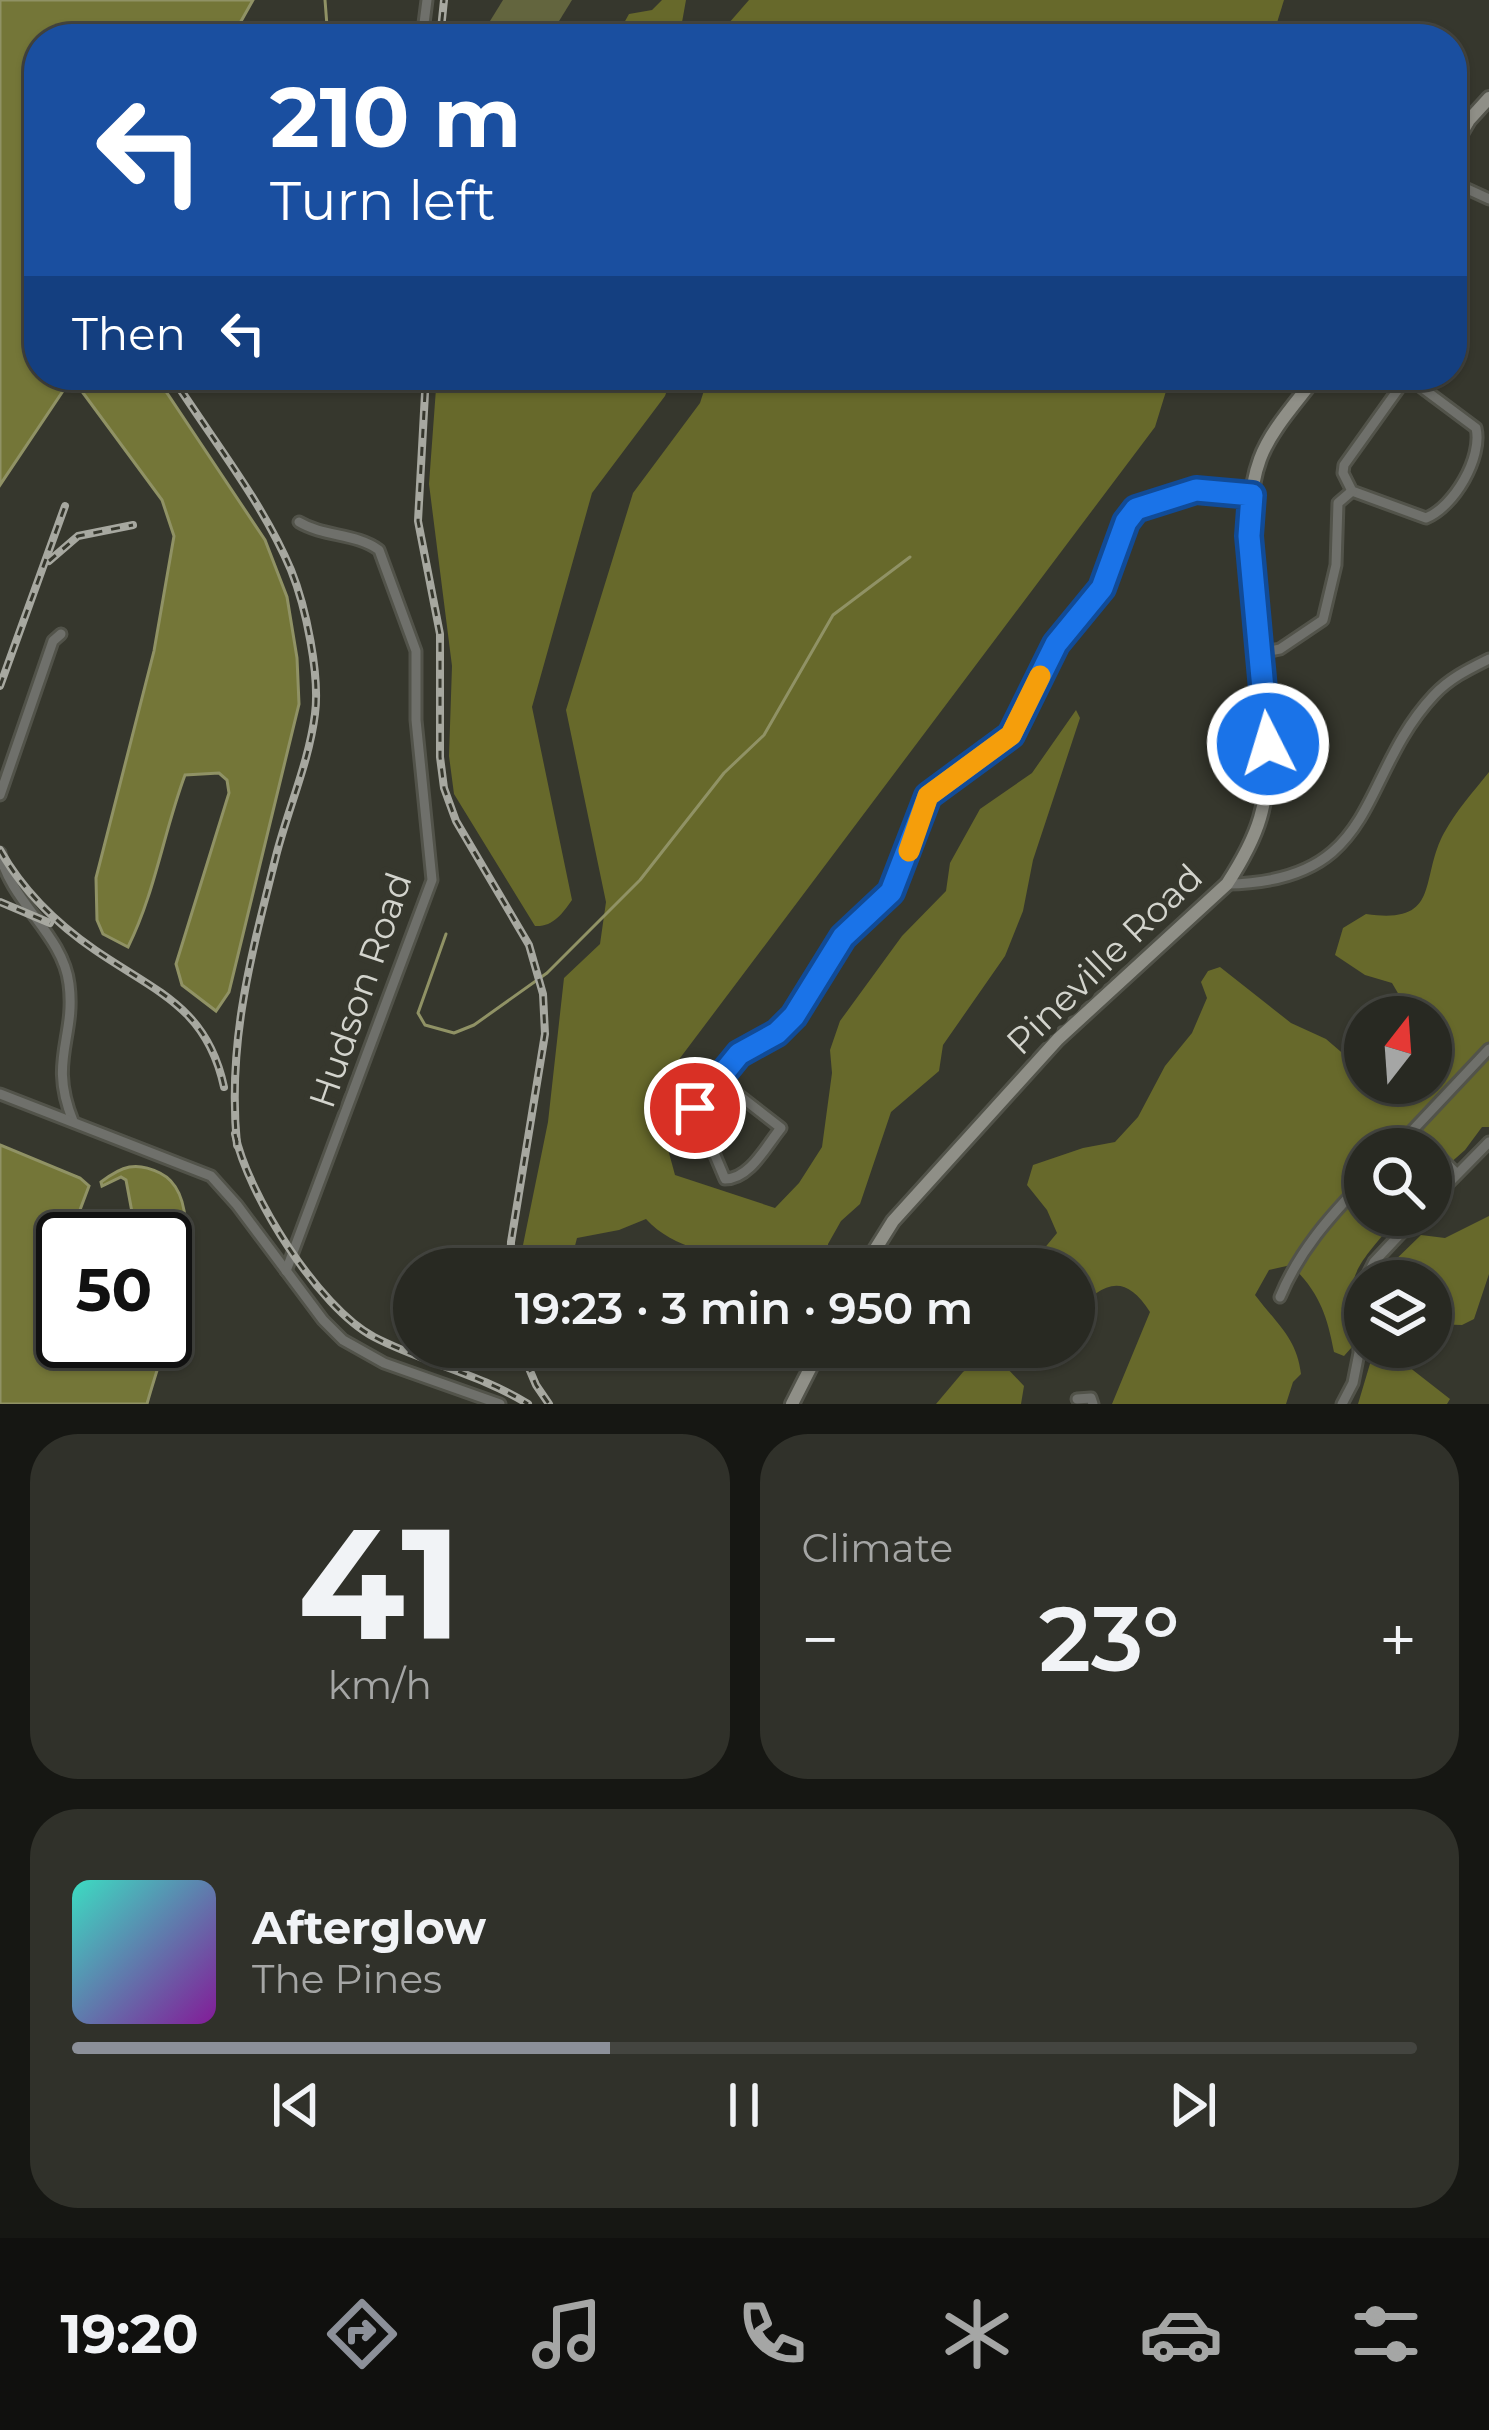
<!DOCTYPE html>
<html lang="en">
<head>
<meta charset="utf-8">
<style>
  :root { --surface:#282922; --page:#30312a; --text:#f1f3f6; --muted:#a5a6a5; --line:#444540; --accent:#8c9099 }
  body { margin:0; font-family:Montserrat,sans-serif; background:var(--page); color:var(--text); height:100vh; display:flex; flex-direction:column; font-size:45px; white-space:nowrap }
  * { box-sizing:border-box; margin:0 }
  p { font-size:39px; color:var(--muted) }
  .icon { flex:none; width:66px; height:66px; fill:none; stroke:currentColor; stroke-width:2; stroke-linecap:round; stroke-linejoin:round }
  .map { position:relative; height:1404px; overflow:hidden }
  .details { display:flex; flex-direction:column; gap:30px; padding:30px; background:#161713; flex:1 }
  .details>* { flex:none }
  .hud { position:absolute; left:24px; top:24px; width:1443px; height:366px; border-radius:48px; box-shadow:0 3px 9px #0004,0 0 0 3px var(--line); background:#1a4fa0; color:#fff; overflow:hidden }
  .needle { width:78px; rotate:17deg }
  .tools { position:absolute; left:1344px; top:996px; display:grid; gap:24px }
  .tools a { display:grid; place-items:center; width:108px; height:108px; border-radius:50%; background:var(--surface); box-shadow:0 3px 9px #0004,0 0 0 3px var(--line); font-size:60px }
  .speed { position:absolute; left:36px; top:1212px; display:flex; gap:24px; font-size:60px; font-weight:700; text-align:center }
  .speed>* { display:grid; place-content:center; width:156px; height:156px; border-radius:50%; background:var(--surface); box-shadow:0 3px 9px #0004,0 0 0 3px var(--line); line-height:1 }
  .speed .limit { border:6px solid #111; border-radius:18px; background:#fff; color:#111 }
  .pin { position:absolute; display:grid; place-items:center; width:102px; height:102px; color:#fff; margin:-51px; border:6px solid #fff; border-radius:50%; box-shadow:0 3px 12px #0007 }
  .me { position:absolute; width:132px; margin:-66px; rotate:355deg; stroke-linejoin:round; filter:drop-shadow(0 0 9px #0008) }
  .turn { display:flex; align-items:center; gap:42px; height:252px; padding:0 48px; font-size:54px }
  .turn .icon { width:156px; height:156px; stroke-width:2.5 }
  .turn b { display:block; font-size:84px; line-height:102px }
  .then { display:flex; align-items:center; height:114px; padding:0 48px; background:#0003; gap:24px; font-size:45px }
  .big { font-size:90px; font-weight:600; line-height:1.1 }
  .details .widget { flex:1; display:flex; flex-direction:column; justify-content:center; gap:18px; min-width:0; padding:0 42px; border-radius:48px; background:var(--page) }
  .details .dial { align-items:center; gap:0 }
  .dial b { font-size:156px; line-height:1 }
  .song { display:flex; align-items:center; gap:36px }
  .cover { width:144px; height:144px; border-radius:18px; background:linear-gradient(135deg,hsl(170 70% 55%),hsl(290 70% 35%)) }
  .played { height:12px; border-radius:6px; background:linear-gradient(90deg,var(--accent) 40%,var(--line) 40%) }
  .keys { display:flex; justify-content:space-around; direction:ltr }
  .heat { display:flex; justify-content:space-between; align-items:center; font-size:66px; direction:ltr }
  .details .tiles { flex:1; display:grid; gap:30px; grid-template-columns:1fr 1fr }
  .widget:last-child { grid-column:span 2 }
  .trip { position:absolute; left:393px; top:1248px; width:702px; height:120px; border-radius:60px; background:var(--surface); box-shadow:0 3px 9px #0004,0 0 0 3px var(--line); font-weight:600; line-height:120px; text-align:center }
  .tab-bar { display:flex; height:192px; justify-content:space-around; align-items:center; background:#10100e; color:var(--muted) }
  .tab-bar .icon { width:84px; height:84px }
  .tab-bar .on { color:var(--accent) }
  .tab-bar b { font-size:54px; color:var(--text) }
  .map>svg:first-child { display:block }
  .green { fill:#63653e }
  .forest { fill:#67692b }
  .water { fill:#747638; stroke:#909265; stroke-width:3 }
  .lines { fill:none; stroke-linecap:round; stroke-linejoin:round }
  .stream { stroke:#909265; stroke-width:3 }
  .minor-casing { stroke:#52534a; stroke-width:15 }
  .secondary-casing { stroke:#52534a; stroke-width:18 }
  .minor { stroke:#6f706b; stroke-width:9 }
  .secondary { stroke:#8f8f87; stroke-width:12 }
  .rail-casing { stroke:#a7a8a0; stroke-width:8 }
  .rail { stroke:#36372d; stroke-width:3; stroke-dasharray:9; stroke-linecap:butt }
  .route-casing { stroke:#114b97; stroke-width:30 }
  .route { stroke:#1a73e8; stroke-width:21 }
  .slow { stroke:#f59e0b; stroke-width:21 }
  .labels { text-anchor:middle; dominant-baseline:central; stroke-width:12; stroke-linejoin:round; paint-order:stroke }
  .street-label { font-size:36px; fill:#d3d4cd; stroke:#36372d }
</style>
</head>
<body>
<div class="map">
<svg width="1489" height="1404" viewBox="0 0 1489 1404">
  <rect width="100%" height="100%" fill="#36372d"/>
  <polygon class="green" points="503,0 572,0 548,39 490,39 482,34"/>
  <g class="forest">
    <polygon points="662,0 686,0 679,39 615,39 629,14 652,10"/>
    <polygon points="749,0 1284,0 1272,39 715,39"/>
    <path d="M437,375H673L665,396L592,493L532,707L572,900C562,914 553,927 535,926L454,794L449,756L452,666L429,484Z"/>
    <path d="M709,375H1171L1155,427L653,1094L675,1175L775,1208L799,1183L822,1147L832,1073L830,1050L840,1021L902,936L946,891L950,863L980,809L1032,773L1076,710L1080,718L1033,860L1023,911L1005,956L943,1045L939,1071L891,1112L860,1204L841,1221L828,1244V1262L822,1269H756L758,1264C719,1254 674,1250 646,1219L619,1230L577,1238L569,1269H526L523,1245L548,1122L564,978L600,944L606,902L566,710L633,493L700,403Z"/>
    <path d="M1489,772V1127H1482L1465,1150L1431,1180V1149H1365V1215H1400C1352,1272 1346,1271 1352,1347L1344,1356L1334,1352C1327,1315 1319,1292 1291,1265L1269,1270L1255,1295C1276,1323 1297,1338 1301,1374L1293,1382L1286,1404H1112L1150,1312C1124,1271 1103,1283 1074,1313V1269H1012L1038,1256L1057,1233L1047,1210L1027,1185L1033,1165L1083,1148L1115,1142L1138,1117L1165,1066L1192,1033L1207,998L1201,982L1208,971L1220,967L1291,1023L1326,1039L1361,1069L1365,1067V1083H1431V1017H1408L1409,1012L1392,983L1365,975L1335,955L1343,928L1366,914C1442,925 1419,879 1444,833C1456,811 1473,792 1489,772Z"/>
    <polygon points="1489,1216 1489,1274 1474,1319 1462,1325 1431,1324 1431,1281 1379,1281 1385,1270 1421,1235 1445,1238"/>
    <polygon points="1375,1347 1408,1347 1409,1367 1450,1399 1447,1404 1358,1404"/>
    <polygon points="981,1359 1006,1367 1024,1386 1021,1404 936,1404 963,1372"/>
  </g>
  <g class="water">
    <path d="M0,0H253L231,39H39V375H155L265,540L287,597L297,658L299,704L229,992L216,1011L182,985L176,964L229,793L227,780L219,773L185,775C164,831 155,893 128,947L103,934L97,920L96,878L154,651L174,536L162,500L78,386L67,385L0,485Z"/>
    <path d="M0,1145L80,1178L89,1186L69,1239H63V1260L54,1286L63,1294V1341H165V1239H137L126,1180L121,1177L102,1186L101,1182C122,1166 136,1161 160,1173C219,1202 160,1355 147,1404H0Z"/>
  </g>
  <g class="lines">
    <g class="stream">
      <polyline points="325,0 328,39"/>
      <polyline points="446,934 418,1013 425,1025 454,1033 474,1025 547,973 640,880 724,773 764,735 833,615 910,557"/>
    </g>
    <g class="minor-casing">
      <g id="minor">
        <polyline points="422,39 427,0"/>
        <polyline points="1452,182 1489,199"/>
        <path d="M1405,375L1476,428C1483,457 1454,507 1426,518L1352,491L1343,473L1344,465L1407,377"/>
        <polyline points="1260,653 1280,649 1323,620 1336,565 1338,503 1352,491"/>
        <polyline points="0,795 53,641 61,634"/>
        <path d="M0,853C10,902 63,934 69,984C76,1038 48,1060 73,1121"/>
        <path d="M1227,884C1381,882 1357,777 1434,695C1450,678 1469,669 1489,659"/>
        <path d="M718,1079L781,1128C766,1146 750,1179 725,1179L695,1108L739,1054L777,1033L793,1016L843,937L891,892L929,796L1011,735L1056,644L1102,588L1126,522L1136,509L1196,490L1252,495"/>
        <polyline points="0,1094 211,1176 237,1205 323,1320 343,1340 384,1363 500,1404"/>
        <polyline points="1413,1130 1456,1173"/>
        <polyline points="1395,1149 1489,1049"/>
        <polyline points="1431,1201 1489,1142"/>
        <path d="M286,1271L432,880L416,720V651L379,550C356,533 324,537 299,522"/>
        <path d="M1280,1297C1299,1251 1330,1216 1365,1180"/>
        <polyline points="1077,1399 1091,1398 1093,1404"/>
        <polyline points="1342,1404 1353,1383 1359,1353 1358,1294 1374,1262 1418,1215"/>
      </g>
    </g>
    <g class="secondary-casing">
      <g id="secondary">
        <polyline points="1452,149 1469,120 1489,98"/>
        <path d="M863,1269L893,1221L1058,1039L1227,884C1240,864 1253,842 1260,818C1280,752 1259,648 1253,579C1250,540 1246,497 1260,459C1271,429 1298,401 1317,375"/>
        <polyline points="792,1404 821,1347"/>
      </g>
    </g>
    <use href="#minor" class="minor"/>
    <use href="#secondary" class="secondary"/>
    <g class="rail-casing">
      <g id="rail">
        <polyline points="440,39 444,0"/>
        <path d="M171,375C211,438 262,501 291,570C306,607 320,675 315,714C309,762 288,809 276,856C251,956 227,1042 237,1145"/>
        <polyline points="426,375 418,521 440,634 440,757 444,788 456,821 529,945 543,994 545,1034 511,1242 510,1269"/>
        <polyline points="49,561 78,536 133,525"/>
        <polyline points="0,686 65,506"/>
        <path d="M0,850C23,891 57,924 95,950C156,992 207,1007 224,1087"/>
        <polyline points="0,902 50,923"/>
        <path d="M235,1134C248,1195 318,1307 374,1337C424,1363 480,1374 528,1404"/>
        <polyline points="520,1347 536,1385 549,1404"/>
      </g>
    </g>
    <use href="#rail" class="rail"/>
  </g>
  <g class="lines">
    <g class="route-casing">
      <polyline id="route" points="695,1108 739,1054 777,1033 794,1016 843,937 891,892 928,796 1011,735 1056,644 1102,588 1126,522 1136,509 1196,490 1252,495 1249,536 1268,744"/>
    </g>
    <use href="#route" class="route"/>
    <polyline class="slow" points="909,851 928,796 1011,735 1040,676"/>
  </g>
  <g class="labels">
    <g class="street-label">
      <text transform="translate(1104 959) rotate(-44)">Pineville Road</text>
      <text transform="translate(360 990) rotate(-71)">Hudson Road</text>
    </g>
  </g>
</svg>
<div class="tools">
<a><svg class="needle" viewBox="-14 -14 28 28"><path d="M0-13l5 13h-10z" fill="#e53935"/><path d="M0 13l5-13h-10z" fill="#a5a6a5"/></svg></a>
<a><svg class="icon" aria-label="search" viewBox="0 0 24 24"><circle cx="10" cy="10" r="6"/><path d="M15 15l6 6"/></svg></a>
<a><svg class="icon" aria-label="layers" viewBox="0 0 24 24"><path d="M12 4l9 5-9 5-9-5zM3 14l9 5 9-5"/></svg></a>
</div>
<div class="speed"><div class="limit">50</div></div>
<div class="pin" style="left:695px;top:1108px;background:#d93025"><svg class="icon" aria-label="arrive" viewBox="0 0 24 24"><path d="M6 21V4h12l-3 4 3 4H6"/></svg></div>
<svg class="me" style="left:1268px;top:744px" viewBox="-20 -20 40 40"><circle r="17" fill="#1a73e8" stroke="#fff" stroke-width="3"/><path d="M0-11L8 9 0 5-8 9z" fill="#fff"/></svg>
<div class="trip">19:23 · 3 min · 950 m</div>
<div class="hud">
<div class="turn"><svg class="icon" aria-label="left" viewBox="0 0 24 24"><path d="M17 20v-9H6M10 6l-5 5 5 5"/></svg><div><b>210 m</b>Turn left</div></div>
<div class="then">Then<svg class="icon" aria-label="left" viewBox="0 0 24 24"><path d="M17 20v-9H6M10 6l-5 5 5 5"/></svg></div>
</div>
</div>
<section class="details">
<div class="tiles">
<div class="widget dial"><b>41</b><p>km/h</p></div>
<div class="widget"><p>Climate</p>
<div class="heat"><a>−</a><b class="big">23°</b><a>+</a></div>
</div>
<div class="widget">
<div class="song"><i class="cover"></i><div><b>Afterglow</b><p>The Pines</p></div></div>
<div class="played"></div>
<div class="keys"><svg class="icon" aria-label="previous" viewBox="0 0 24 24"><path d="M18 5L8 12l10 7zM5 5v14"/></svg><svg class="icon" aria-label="pause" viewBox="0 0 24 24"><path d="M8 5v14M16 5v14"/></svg><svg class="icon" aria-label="next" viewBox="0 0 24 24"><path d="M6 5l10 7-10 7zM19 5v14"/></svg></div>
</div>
</div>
</section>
<nav class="tab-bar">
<b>19:20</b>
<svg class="icon on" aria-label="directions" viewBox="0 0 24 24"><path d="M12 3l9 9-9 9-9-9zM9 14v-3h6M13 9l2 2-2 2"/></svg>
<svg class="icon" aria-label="music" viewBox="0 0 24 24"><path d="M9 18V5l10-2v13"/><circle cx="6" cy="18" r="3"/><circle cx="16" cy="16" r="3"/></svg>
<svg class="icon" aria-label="phone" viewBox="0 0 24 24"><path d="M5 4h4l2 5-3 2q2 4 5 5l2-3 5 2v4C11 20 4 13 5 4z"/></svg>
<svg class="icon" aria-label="climate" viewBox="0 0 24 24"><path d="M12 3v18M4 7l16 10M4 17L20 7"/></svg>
<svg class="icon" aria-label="car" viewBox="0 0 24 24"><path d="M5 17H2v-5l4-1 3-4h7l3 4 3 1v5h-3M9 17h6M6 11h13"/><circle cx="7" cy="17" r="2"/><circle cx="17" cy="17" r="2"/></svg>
<svg class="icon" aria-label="filters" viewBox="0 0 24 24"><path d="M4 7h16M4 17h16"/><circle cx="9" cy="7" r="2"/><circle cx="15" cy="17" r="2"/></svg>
</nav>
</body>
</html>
